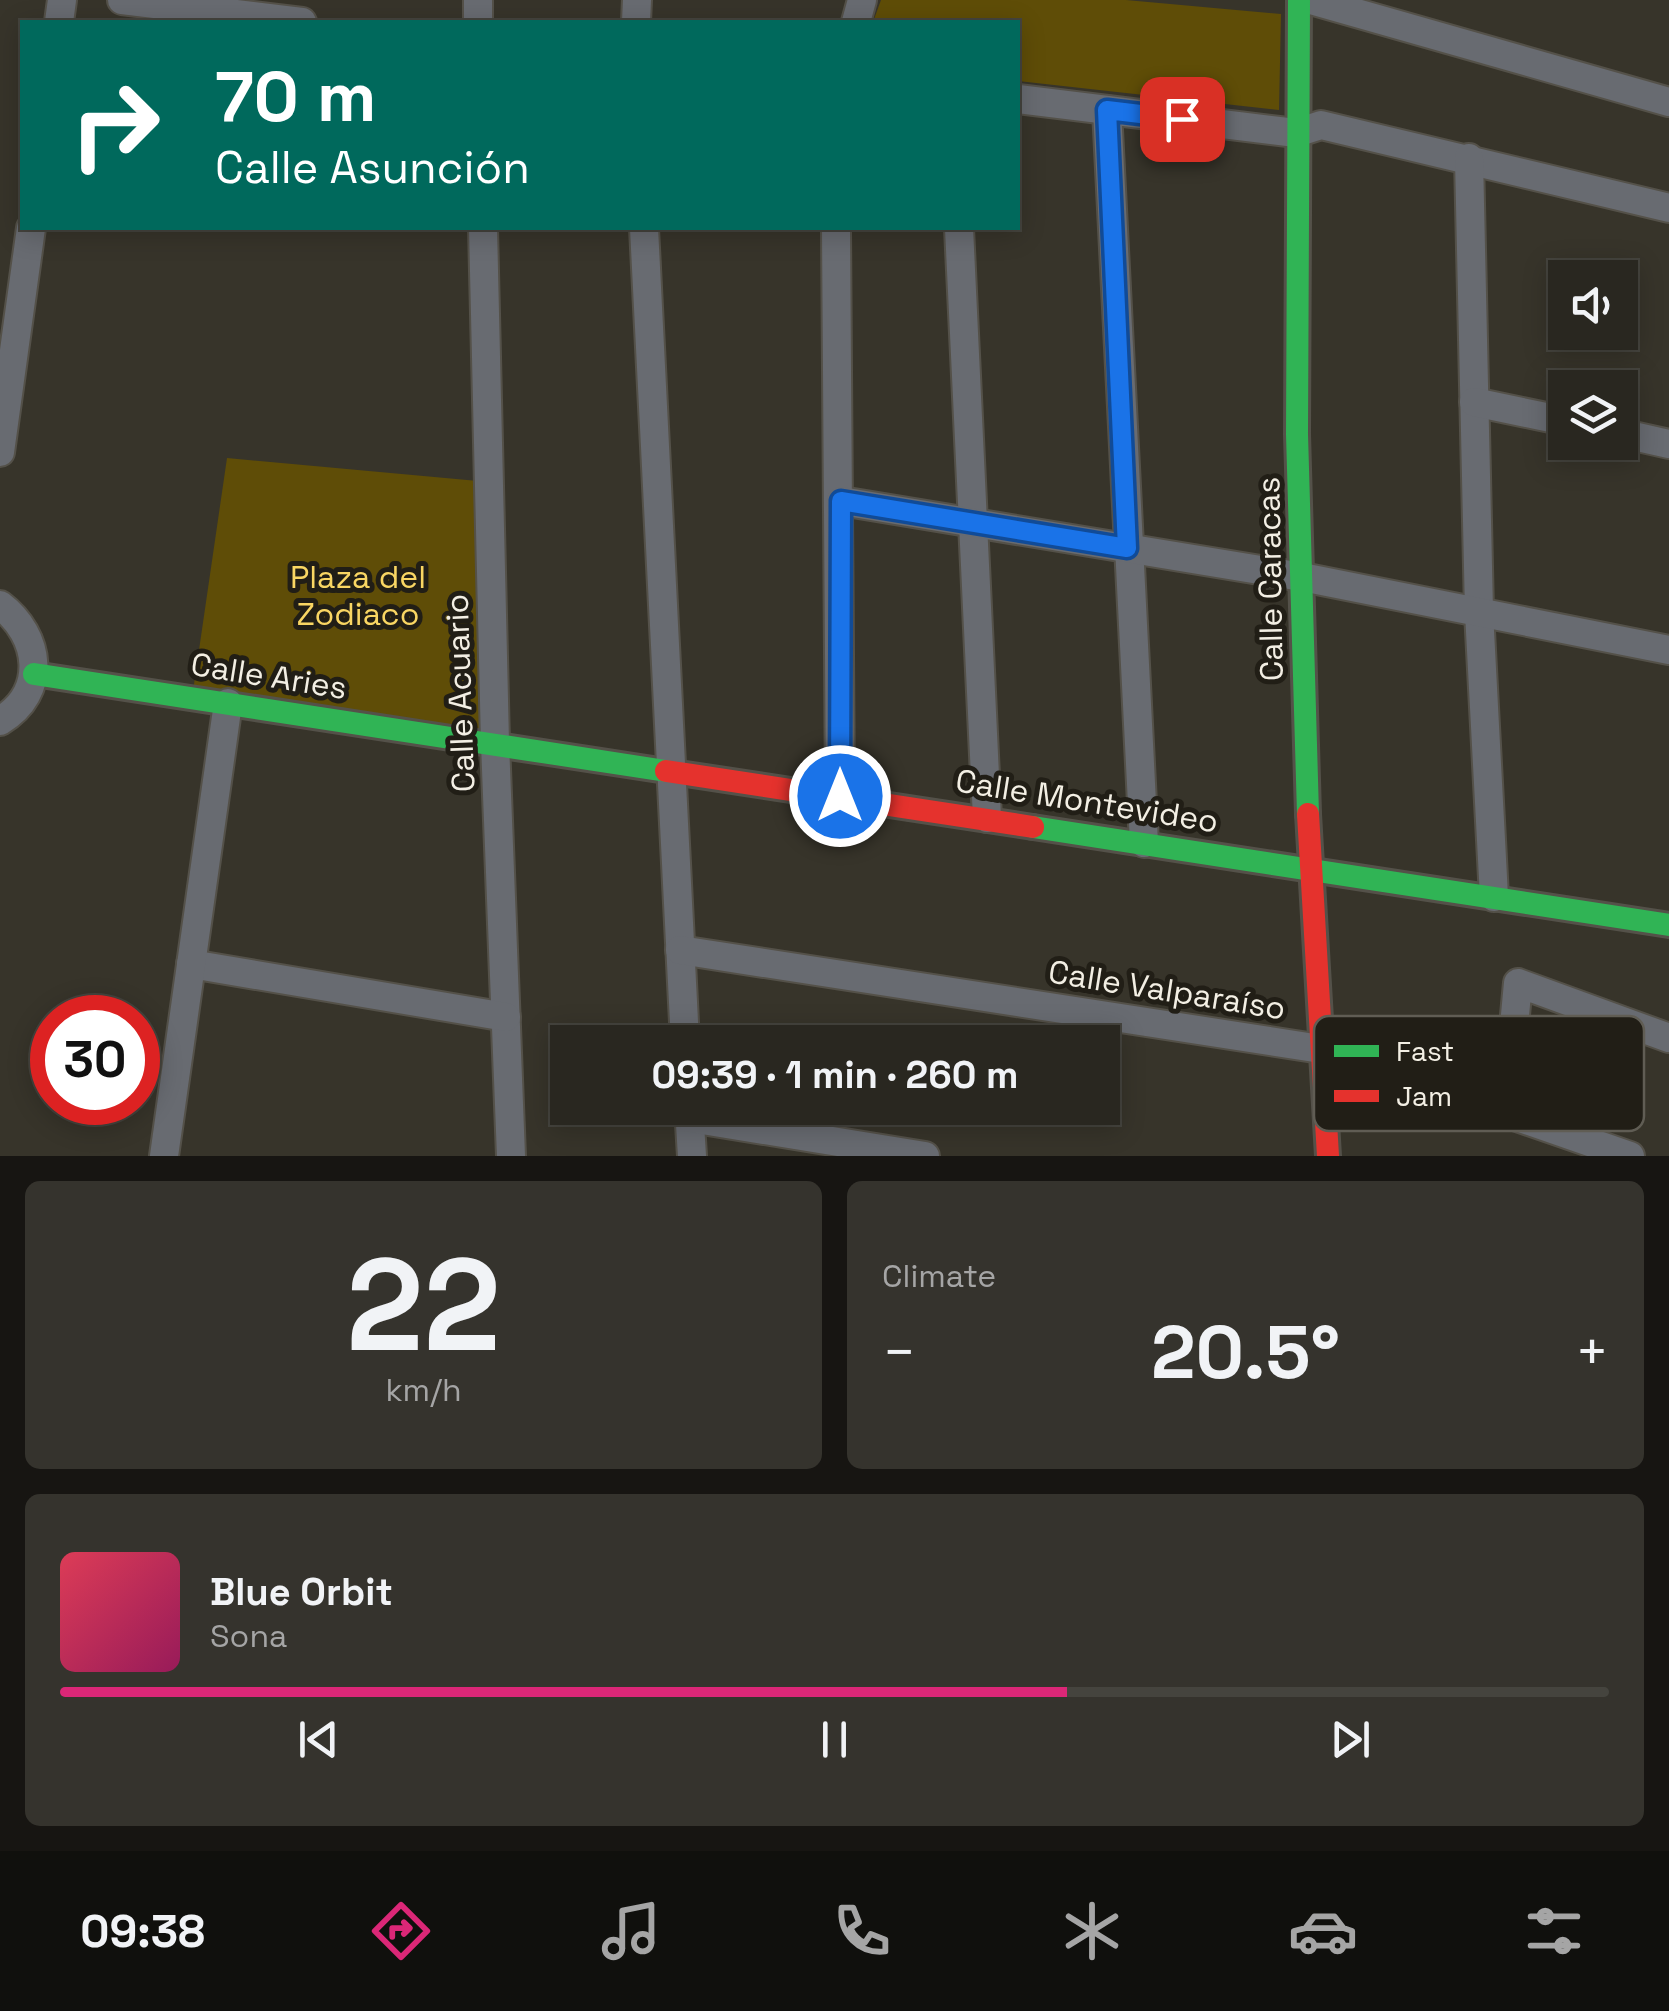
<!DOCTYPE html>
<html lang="en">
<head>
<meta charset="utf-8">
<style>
  :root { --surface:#292720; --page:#35332d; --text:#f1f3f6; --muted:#a5a5a5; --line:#45443e; --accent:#db2777 }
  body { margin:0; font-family:"Space Grotesk",sans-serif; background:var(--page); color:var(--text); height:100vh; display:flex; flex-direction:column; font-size:38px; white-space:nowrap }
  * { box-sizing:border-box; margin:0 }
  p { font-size:32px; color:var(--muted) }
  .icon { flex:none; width:55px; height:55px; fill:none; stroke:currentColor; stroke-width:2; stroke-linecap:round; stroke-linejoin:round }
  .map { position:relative; height:1156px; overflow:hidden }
  .details { display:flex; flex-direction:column; gap:25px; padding:25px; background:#171512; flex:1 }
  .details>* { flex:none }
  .guide { position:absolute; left:20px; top:20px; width:1000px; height:210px; border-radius:0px; box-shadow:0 5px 25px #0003,0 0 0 2px var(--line); background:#00695c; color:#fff; overflow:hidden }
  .controls { position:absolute; left:1548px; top:260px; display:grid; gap:20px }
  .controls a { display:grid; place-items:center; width:90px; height:90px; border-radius:0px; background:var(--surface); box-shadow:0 5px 25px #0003,0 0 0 2px var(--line); font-size:50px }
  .speed { position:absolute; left:30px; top:995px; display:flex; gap:20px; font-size:50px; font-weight:700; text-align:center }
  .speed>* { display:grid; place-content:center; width:130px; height:130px; border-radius:50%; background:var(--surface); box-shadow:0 5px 25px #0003,0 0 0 2px var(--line); line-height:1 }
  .speed .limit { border:15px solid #d22; background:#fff; color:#111 }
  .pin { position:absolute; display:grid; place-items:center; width:85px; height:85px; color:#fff; margin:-42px; border-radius:20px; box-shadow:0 5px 15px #0006 }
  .me { position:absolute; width:110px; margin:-55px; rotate:0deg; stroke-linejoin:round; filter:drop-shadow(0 0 8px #0008) }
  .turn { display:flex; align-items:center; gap:35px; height:210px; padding:0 30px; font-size:45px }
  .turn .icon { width:130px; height:130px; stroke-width:2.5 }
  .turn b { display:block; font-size:70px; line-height:85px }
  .big { font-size:75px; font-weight:700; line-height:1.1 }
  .details .card { flex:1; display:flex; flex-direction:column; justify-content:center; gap:15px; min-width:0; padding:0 35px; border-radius:15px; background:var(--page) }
  .details .dial { align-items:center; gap:0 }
  .dial b { font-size:130px; line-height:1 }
  .song { display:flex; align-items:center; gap:30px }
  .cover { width:120px; height:120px; border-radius:15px; background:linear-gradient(135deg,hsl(350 70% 55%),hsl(330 70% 35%)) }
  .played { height:10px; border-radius:5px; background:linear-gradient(90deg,var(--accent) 65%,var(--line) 65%) }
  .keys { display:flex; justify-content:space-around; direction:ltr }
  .heat { display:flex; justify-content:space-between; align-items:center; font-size:55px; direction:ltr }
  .details .tiles { flex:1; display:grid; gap:25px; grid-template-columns:1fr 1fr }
  .card:last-child { grid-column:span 2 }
  .trip { position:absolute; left:550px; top:1025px; width:570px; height:100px; border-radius:0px; background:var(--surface); box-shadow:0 5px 25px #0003,0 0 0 2px var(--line); font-weight:700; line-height:100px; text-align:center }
  .menu { display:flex; height:160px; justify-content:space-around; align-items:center; background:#10100d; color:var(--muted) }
  .menu .icon { width:70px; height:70px }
  .menu .selected { color:var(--accent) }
  .menu b { font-size:45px; color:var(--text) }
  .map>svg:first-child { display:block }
  .green { fill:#5f4d07 }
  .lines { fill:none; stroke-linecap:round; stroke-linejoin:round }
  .street-casing { stroke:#545149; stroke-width:32 }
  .fast-casing { stroke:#545149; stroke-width:28 }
  .jam-casing { stroke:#545149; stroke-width:28 }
  .street { stroke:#686b71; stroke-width:28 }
  .fast { stroke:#30b455; stroke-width:22 }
  .jam { stroke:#e5322d; stroke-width:22 }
  .route-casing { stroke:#114b97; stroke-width:25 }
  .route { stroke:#1a73e8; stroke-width:18 }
  .labels { text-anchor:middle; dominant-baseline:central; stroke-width:10; stroke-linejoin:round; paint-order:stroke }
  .park-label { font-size:32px; fill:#f9d663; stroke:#211e16 }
  .street-label { font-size:32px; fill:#f3efe4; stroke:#211e16 }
  .key { fill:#211e16; stroke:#605d54; stroke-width:2.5 }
  .key-label { font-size:28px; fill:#f3efe4 }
</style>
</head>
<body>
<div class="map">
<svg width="1669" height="1156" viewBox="0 0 1669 1156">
  <rect width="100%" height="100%" fill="#37342a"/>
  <g class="green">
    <polygon points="881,0 1126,0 1281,14 1279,110 1018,81 1018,22 873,22"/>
    <polygon points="227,458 489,482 495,743 192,698"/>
  </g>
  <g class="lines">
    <g class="street-casing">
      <g id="street">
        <polyline points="122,0 302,22"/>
        <polyline points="478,0 478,22"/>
        <polyline points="1311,0 1669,102"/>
        <polyline points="59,22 62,0"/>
        <polyline points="636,22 637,0"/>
        <polyline points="856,22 862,0"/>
        <polyline points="1018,99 1296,133 1321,125 1669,208"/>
        <polyline points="1107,110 1144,843"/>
        <polyline points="1469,158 1479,612 1494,897"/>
        <polyline points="483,228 495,743 511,1156"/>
        <polyline points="644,228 685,1042"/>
        <polyline points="836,228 840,796"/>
        <polyline points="959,228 987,818"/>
        <polyline points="1474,402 1565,421"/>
        <polyline points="1620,433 1669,444"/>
        <polyline points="0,452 31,228"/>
        <polyline points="841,501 1302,577 1669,650"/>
        <path d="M0,605C41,636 48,692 0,721"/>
        <polyline points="680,950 1321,1049 1630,1156"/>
        <polyline points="191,964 506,1017"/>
        <polyline points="689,1108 692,1156"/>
        <polyline points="1506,1111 1518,983 1669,1038"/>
        <polyline points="690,1118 925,1156"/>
        <polyline points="164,1156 228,703"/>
      </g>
    </g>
    <g class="fast-casing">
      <g id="fast">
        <polyline points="1299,0 1297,434 1308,814"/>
        <polyline points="34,674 666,771"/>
        <polyline points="1033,827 1669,925"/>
      </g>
    </g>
    <g class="jam-casing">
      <g id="jam">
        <polyline points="666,771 1033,827"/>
        <polyline points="1308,814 1328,1156"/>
      </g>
    </g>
    <use href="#street" class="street"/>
    <use href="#fast" class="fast"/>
    <use href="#jam" class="jam"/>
  </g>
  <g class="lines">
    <g class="route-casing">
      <polyline id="route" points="840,796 841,501 1127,548 1107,110 1182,119"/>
    </g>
    <use href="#route" class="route"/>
  </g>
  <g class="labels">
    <g class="park-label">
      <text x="358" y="577">Plaza del<tspan x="358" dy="37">Zodiaco</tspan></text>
    </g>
    <g class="street-label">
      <text transform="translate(1270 579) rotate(-91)">Calle Caracas</text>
      <text transform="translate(269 676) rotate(9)">Calle Aries</text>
      <text transform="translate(460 693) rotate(-92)">Calle Acuario</text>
      <text transform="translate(1087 801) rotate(9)">Calle Montevideo</text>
      <text transform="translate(1167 990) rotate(9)">Calle Valparaíso</text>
    </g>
  </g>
  <rect x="1314" y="1016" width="330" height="115" rx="15" class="key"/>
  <rect x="1334" y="1045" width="45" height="12" fill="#30b455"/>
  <rect x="1334" y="1090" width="45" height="12" fill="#e5322d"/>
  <g class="key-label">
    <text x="1396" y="1061">Fast</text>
    <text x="1396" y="1106">Jam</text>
  </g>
</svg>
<div class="controls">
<a><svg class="icon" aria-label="sound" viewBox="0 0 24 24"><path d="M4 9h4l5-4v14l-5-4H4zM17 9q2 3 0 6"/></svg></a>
<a><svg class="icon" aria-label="layers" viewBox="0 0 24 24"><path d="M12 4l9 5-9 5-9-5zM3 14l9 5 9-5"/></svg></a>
</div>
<div class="speed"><div class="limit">30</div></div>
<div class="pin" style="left:1182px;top:119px;background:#d93025"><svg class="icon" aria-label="arrive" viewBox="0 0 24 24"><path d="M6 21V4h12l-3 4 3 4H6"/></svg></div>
<svg class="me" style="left:840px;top:796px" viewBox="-20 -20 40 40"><circle r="17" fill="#1a73e8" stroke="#fff" stroke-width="3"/><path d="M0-11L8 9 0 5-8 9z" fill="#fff"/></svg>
<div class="trip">09:39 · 1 min · 260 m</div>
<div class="guide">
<div class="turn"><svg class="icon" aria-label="right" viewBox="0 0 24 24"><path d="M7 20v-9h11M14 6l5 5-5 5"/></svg><div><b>70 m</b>Calle Asunción</div></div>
</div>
</div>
<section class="details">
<div class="tiles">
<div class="card dial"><b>22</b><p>km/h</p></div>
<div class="card"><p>Climate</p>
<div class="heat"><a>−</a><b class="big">20.5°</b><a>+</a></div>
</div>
<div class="card">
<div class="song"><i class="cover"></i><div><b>Blue Orbit</b><p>Sona</p></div></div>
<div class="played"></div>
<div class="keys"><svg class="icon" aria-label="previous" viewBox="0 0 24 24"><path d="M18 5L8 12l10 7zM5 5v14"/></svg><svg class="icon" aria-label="pause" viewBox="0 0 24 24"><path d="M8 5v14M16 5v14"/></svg><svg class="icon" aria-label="next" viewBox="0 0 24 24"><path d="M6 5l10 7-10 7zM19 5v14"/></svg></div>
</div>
</div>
</section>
<nav class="menu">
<b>09:38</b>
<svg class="icon selected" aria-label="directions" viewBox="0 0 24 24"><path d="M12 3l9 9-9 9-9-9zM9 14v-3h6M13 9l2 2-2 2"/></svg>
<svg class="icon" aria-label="music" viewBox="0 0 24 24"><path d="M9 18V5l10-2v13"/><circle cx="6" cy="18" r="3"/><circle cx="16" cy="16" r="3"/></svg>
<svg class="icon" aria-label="phone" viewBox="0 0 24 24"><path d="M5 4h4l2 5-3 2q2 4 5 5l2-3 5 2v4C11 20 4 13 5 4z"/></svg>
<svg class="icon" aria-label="climate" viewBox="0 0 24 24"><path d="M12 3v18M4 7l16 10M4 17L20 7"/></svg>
<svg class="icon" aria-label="car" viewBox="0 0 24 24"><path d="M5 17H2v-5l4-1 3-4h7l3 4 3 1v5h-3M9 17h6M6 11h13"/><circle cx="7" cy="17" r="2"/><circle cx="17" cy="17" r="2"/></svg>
<svg class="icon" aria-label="filters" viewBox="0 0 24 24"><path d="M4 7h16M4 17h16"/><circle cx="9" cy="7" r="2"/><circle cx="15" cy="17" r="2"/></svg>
</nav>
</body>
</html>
